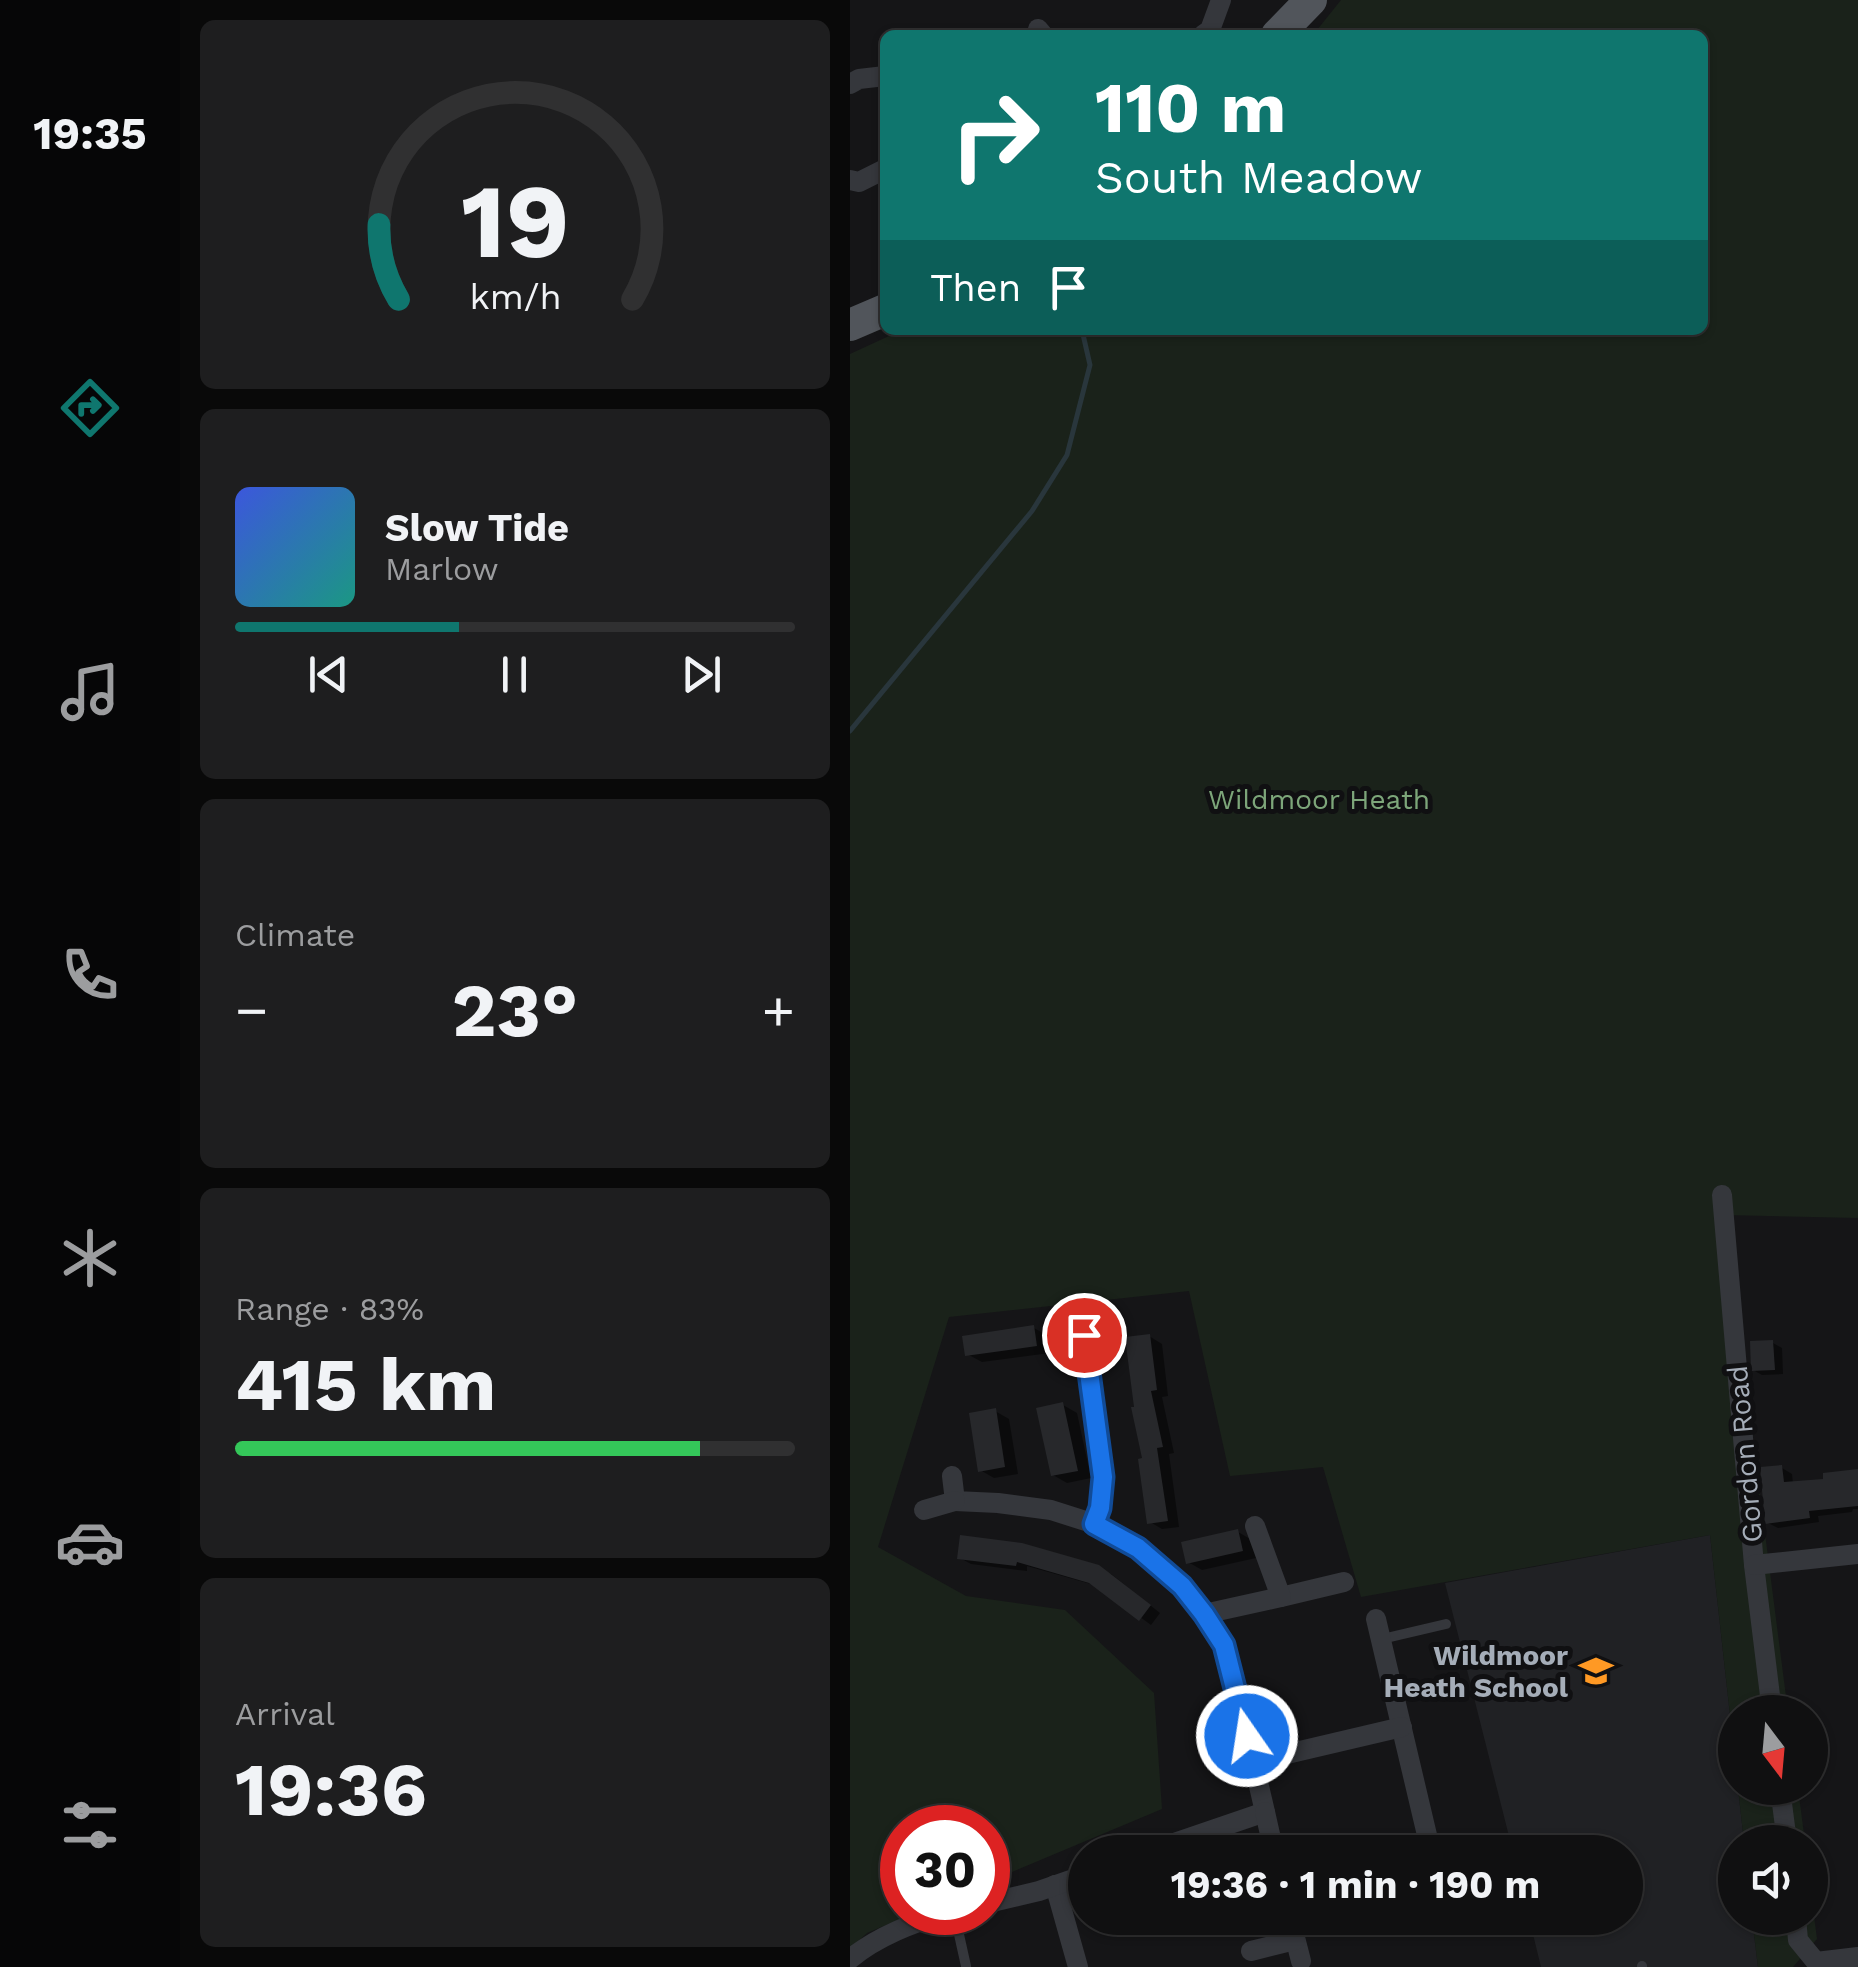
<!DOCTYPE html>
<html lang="en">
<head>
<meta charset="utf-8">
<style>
  :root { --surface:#101011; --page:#1e1e1f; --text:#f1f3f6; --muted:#9c9d9f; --line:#303031; --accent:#0f766e }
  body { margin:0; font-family:"Work Sans",sans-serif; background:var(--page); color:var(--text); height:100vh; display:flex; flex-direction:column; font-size:38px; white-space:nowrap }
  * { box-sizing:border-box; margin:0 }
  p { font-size:32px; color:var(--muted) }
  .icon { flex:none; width:55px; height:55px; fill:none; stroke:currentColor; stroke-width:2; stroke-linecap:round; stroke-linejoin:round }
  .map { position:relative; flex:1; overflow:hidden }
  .details { display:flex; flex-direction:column; gap:20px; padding:20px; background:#090909; width:670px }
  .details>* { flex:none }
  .top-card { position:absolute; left:30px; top:30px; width:828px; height:305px; border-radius:15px; box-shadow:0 2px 8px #0004,0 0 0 2px var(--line); background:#0f766e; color:#fff; overflow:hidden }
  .needle { width:65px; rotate:164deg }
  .tools { position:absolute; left:868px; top:1695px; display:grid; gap:20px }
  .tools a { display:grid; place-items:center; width:110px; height:110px; border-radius:50%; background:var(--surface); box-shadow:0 2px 8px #0004,0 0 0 2px var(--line); font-size:50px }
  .speed { position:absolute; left:30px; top:1805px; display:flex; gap:20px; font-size:50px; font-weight:700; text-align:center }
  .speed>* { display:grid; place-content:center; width:130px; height:130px; border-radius:50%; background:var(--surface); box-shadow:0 2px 8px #0004,0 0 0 2px var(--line); line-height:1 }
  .speed .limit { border:15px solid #d22; background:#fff; color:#111 }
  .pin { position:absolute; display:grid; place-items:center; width:85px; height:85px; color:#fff; margin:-42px; border:5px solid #fff; border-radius:50%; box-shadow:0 2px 10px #0007 }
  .me { position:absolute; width:110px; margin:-55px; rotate:347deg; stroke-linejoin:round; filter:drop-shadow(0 0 8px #0008) }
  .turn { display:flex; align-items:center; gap:35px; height:210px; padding:0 50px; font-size:45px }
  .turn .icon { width:130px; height:130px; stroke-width:2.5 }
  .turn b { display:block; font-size:70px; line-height:85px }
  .then { display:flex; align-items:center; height:95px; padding:0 50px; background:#0003; gap:20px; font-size:38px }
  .big { font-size:75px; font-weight:700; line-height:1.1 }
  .details .card { flex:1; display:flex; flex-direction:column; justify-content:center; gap:15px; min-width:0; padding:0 35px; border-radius:15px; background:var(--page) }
  .details .dial { align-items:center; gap:0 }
  .dial svg { height:260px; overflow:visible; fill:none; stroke:var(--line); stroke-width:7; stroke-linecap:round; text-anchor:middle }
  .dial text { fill:var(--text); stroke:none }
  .song { display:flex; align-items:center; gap:30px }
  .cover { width:120px; height:120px; border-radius:15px; background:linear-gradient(135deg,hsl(230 70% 55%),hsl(170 70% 35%)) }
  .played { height:10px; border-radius:5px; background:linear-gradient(90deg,var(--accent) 40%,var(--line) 40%) }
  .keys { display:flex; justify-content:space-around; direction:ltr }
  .heat { display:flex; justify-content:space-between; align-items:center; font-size:55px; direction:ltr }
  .charge { height:15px; border-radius:8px; background:linear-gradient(90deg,#34c759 83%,var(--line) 0) }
  .trip { position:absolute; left:218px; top:1835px; width:575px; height:100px; border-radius:50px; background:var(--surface); box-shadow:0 2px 8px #0004,0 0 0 2px var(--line); font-weight:700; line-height:100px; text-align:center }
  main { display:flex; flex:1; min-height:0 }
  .tabs { display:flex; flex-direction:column; width:180px; justify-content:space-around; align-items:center; background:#060607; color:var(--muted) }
  .tabs .icon { width:70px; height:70px }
  .tabs .current { color:var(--accent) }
  .tabs b { font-size:45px; color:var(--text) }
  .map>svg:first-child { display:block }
  .built { fill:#202124 }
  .green { fill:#1a221a }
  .shadow { fill:#0007 }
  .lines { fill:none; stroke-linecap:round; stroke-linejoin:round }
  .stream { stroke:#29363c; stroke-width:5 }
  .building { fill:#27282b }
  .lane { stroke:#35373c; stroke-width:10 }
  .street { stroke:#35373c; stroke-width:20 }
  .primary { stroke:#51555b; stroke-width:32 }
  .route-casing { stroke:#114b97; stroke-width:25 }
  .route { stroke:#1a73e8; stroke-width:18 }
  .labels { text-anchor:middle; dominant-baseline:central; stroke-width:10; stroke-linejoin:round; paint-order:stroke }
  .park-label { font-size:28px; fill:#7da67a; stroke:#101012 }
  .street-label { font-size:28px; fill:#a5adb8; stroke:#101012 }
  .poi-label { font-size:28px; font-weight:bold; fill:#a5adb8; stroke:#101012; text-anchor:end }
</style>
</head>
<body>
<main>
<nav class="tabs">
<b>19:35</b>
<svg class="icon current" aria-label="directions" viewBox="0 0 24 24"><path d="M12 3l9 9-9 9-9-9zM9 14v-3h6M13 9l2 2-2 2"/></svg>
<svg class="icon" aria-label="music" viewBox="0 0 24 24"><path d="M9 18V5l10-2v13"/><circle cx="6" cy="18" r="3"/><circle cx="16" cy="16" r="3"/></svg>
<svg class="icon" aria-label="phone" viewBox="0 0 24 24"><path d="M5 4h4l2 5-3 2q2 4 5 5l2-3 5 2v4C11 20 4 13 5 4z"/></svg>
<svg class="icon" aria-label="climate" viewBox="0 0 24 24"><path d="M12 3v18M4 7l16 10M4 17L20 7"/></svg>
<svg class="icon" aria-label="car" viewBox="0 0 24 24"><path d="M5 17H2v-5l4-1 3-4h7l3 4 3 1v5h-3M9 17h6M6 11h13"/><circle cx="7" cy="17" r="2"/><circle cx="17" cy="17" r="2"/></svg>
<svg class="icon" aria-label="filters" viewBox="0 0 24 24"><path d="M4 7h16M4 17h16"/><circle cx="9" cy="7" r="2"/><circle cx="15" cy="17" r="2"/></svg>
</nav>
<section class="details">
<div class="card dial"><svg viewBox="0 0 100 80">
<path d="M14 69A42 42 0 1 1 86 69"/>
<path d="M14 69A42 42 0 0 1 8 46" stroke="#0f766e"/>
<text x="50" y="56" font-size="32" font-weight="700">19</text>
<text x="50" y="72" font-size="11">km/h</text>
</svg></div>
<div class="card">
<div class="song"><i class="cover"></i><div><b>Slow Tide</b><p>Marlow</p></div></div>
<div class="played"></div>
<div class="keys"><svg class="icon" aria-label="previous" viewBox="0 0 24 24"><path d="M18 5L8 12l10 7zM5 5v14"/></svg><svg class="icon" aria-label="pause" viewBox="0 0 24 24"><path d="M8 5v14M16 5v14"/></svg><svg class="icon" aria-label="next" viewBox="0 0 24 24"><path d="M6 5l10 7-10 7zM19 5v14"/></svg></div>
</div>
<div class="card"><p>Climate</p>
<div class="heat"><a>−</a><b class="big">23°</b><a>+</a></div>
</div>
<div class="card"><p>Range · 83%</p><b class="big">415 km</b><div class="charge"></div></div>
<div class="card"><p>Arrival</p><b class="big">19:36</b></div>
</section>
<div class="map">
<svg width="1008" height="1967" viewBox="0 0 1008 1967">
  <rect width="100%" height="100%" fill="#151517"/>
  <polygon class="built" points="860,1535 885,1760 885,1788 888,1788 894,1842 885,1842 885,1918 902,1918 908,1967 691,1967 679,1918 775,1918 775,1852 663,1852 595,1583"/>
  <g class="green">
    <polygon points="491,0 1008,0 1008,1218 874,1215 938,1712 885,1712 885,1760 860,1535 511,1597 473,1467 380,1476 339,1291 99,1317 28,1547 116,1596 215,1610 304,1693 312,1809 143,1880 144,1884 138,1886 138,1828 52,1828 52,1912 65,1913 17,1933 0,1949 0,354 52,330 852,330 852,35 463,35"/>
    <polygon points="888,1788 948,1788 955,1842 894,1842"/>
    <polygon points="960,1885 967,1939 943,1967 908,1967 902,1918 960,1918"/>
  </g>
  <g class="shadow">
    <polygon points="184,1328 198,1336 200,1353 132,1362 117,1354"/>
    <polygon points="299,1336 312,1344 318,1396 312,1397 324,1453 319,1454 329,1527 312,1529 300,1522 295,1460"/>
    <polygon points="923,1343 932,1348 933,1374 912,1375 903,1370"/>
    <polygon points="213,1405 227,1413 241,1478 217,1483 203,1475"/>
    <polygon points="145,1411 159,1419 168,1474 144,1478 130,1470"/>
    <polygon points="932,1468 942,1474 943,1484 976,1481 976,1475 1008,1472 1008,1509 1003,1509 1002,1512 968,1516 969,1522 928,1528 918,1523"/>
    <polygon points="388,1532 402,1540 406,1558 352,1570 338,1562"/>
    <polygon points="112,1538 261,1574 310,1613 301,1625 248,1586 177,1566 177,1571 121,1564 110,1558"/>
  </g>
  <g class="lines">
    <polyline class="stream" points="0,731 182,511 217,455 240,365 232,330"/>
  </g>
  <g class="building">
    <polygon points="184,1325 187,1346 115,1356 112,1336"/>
    <polygon points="300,1334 307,1390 301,1391 313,1447 307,1448 318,1521 297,1524 288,1459 292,1458 281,1407 284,1407 275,1337"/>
    <polygon points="923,1340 925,1370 901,1371 900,1341"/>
    <polygon points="213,1402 228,1471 201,1476 186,1408"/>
    <polygon points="146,1408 155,1467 128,1472 119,1413"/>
    <polygon points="932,1465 934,1482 973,1479 973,1473 1008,1469 1008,1506 959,1511 960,1518 915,1524 910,1467"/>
    <polygon points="388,1529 393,1551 336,1564 331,1542"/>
    <polygon points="110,1535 172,1543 249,1565 301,1605 289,1621 239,1583 167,1562 166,1566 107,1559"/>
  </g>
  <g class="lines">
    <g class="lane">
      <polyline points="532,1639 596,1624"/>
      <polyline points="97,1913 108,1930 116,1966"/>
      <polyline points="792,1966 792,1967"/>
    </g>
    <g class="street">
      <polyline points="188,29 193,35"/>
      <polyline points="353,35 360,30 371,0"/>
      <polyline points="0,84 9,79 35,76"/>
      <polyline points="0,180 9,182 35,169"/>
      <polyline points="872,1195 904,1565 922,1712"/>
      <polyline points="234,1335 253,1477 250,1508 245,1524"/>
      <polyline points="102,1476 105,1501 148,1503 201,1510 245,1524 288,1548 332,1586 354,1614 374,1645 385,1683 415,1812 298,1852"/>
      <polyline points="74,1510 105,1501"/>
      <polyline points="904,1565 1008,1554"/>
      <polyline points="431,1597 494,1582"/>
      <polyline points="354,1614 431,1597 405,1526"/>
      <polyline points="526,1619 581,1852"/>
      <polyline points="403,1762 552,1727"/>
      <polyline points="930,1788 937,1842"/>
      <polyline points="415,1812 424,1852"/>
      <polyline points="205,1885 228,1967"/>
      <polyline points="138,1903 189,1891 235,1875"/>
      <polyline points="440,1918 451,1961"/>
      <polyline points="946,1918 948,1940 966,1962 1008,1957"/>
      <polyline points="401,1951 445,1940"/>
      <path d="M0,1959C28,1936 63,1923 98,1912"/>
    </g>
    <g class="primary">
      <polyline points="427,35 461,0"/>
      <polyline points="0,325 35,310"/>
    </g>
  </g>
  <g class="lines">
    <g class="route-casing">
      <polyline id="route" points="234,1335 253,1477 250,1508 244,1524 288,1548 332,1586 354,1614 374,1645 397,1736"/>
    </g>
    <use href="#route" class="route"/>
  </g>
  <defs>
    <g id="school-bare" transform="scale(2.7)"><path d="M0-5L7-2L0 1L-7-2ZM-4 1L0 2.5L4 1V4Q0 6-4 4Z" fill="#ff9924" stroke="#101012" stroke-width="2.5" paint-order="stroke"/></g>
  </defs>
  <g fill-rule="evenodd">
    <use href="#school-bare" x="746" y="1671"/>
  </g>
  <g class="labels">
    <g class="park-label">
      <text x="469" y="799">Wildmoor Heath</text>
    </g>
    <g class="street-label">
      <text transform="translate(895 1454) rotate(-95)">Gordon Road</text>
    </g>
    <g class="poi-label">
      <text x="718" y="1655">Wildmoor<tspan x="718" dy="32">Heath School</tspan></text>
    </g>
  </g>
</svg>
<div class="tools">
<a><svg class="needle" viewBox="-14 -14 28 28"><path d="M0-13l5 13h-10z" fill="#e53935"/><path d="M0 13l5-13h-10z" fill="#9c9d9f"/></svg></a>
<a><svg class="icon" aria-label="sound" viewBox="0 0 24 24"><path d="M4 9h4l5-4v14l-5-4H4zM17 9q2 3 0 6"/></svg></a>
</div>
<div class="speed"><div class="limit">30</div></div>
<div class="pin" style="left:234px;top:1335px;background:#d93025"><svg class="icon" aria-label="arrive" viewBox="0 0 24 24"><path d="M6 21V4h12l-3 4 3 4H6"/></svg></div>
<svg class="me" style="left:397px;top:1736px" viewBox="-20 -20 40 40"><circle r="17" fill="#1a73e8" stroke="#fff" stroke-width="3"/><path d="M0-11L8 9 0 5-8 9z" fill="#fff"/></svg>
<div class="trip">19:36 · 1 min · 190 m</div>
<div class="top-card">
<div class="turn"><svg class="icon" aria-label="right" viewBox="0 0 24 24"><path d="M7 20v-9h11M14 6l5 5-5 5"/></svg><div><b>110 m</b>South Meadow</div></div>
<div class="then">Then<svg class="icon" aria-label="arrive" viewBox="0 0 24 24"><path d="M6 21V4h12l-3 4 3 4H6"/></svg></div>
</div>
</div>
</main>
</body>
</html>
